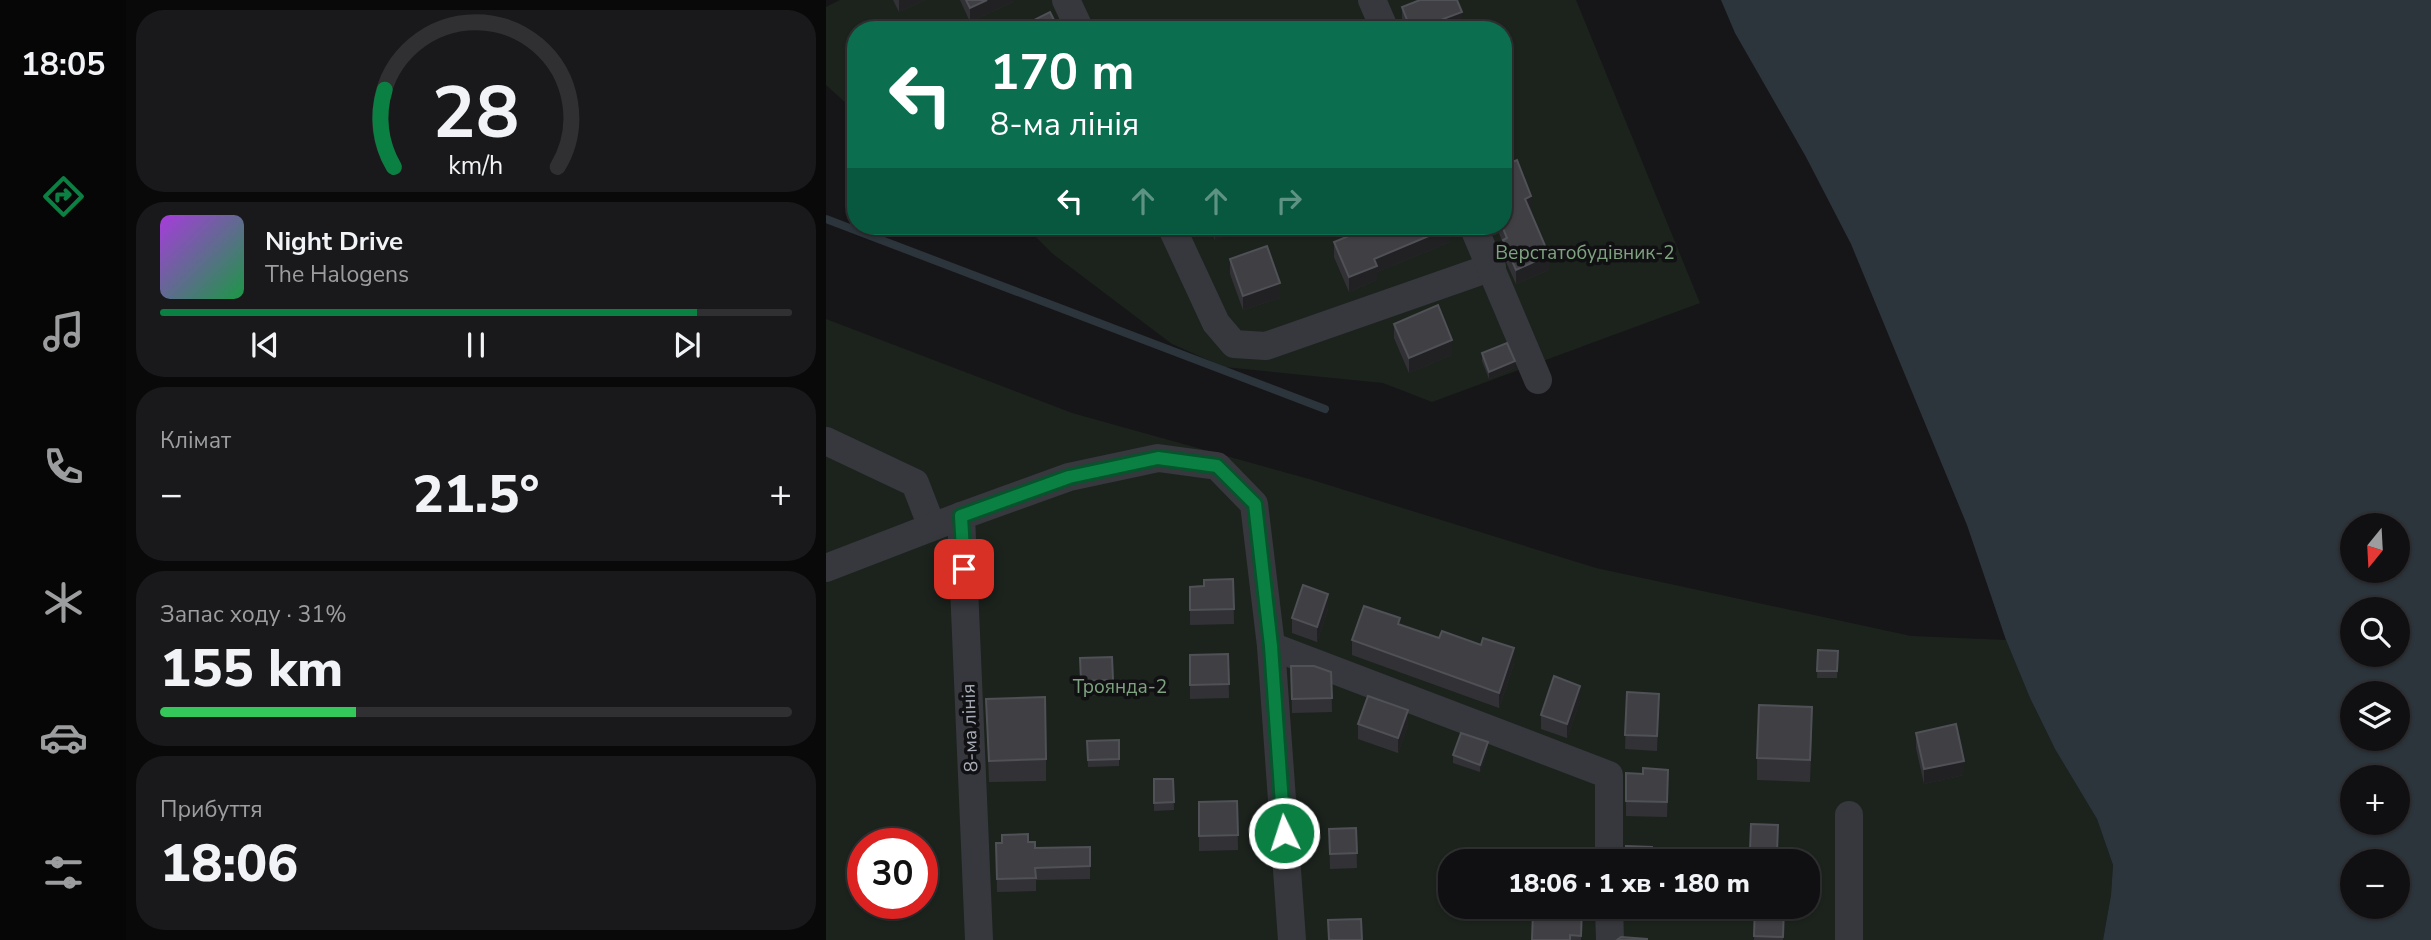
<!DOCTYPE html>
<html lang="uk">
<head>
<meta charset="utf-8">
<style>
  :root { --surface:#101012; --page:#19191b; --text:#f1f3f6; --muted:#9c9d9f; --line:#303032; --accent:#0b8043 }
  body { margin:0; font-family:"Nunito Sans",sans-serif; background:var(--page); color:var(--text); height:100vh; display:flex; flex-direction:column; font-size:26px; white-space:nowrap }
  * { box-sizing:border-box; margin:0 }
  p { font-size:23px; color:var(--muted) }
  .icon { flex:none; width:38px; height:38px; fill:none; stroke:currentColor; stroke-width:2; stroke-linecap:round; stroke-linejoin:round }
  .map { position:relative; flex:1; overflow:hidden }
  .details { display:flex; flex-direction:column; gap:10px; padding:10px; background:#09090a; width:700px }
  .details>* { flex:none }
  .hud { position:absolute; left:21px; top:21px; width:665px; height:214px; border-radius:28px; box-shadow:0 2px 5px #0004,0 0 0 2px var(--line); background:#0b6e4f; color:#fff; overflow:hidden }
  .needle { width:46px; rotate:198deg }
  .buttons { position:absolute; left:1514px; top:513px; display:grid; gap:14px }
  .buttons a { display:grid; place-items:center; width:70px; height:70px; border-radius:50%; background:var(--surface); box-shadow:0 2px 5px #0004,0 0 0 2px var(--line); font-size:35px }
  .speed { position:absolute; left:21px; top:828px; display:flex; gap:14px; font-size:35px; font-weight:700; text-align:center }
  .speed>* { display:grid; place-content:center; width:91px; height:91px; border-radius:50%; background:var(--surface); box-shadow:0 2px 5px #0004,0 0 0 2px var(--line); line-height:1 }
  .speed .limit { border:10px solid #d22; background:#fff; color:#111 }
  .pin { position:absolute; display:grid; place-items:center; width:60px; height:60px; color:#fff; margin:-30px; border-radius:14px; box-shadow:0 4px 10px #0006 }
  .me { position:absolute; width:77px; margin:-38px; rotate:356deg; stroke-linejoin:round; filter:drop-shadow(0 0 5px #0008) }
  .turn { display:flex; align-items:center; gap:24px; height:147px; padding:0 28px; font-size:32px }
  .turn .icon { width:91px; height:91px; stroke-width:2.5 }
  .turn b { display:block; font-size:49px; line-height:60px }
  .lanes { display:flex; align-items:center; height:66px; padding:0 28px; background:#0003; justify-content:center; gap:35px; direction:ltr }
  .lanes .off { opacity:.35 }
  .big { font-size:52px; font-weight:800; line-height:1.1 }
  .details .tile { flex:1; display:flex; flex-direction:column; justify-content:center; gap:10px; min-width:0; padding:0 24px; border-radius:28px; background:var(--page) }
  .details .dial { align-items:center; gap:0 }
  .dial svg { height:182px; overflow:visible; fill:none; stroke:var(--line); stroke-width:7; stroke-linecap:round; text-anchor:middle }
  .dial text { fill:var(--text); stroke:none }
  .song { display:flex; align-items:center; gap:21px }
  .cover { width:84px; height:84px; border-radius:10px; background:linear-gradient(135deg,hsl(280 70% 55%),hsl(140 70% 35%)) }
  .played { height:7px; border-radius:4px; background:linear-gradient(90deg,var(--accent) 85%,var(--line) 85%) }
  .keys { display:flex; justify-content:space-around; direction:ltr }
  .heat { display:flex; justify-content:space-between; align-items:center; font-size:38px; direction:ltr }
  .charge { height:10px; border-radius:5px; background:linear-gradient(90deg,#34c759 31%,var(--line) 0) }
  .trip { position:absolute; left:612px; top:849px; width:382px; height:70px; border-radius:28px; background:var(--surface); box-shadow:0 2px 5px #0004,0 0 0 2px var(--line); font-weight:800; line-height:70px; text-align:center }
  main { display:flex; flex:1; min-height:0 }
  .tabs { display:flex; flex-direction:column; width:126px; justify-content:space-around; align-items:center; background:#060607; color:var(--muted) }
  .tabs .icon { width:49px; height:49px }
  .tabs .active { color:var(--accent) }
  .tabs b { font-size:32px; color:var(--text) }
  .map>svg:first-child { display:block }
  .green { fill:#1c231d; fill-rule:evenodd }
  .water { fill:#2c353c; fill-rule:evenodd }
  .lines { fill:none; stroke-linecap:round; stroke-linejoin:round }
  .stream { stroke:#2c353c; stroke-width:8 }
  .minor { stroke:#37383d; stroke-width:28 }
  .wall { fill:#323236 }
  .shaded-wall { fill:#212124 }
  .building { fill:#3f3f44; stroke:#4f5156; stroke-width:2 }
  .route-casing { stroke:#07532c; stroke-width:18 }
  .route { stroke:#0b8043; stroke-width:12 }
  .labels { text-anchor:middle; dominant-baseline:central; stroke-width:7; stroke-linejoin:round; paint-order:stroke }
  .park-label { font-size:19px; fill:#7fa381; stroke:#111113 }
  .street-label { font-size:19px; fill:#a8adb8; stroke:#111113 }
</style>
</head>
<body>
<main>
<nav class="tabs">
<b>18:05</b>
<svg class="icon active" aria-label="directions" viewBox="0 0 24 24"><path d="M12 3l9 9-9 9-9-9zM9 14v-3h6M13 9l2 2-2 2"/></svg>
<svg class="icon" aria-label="music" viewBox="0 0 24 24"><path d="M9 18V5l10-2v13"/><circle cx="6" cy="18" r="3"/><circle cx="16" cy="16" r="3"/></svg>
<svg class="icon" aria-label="phone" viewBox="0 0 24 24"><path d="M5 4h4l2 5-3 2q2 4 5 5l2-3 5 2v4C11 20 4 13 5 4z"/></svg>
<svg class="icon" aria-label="climate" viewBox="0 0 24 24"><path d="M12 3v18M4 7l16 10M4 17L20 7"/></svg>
<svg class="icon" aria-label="car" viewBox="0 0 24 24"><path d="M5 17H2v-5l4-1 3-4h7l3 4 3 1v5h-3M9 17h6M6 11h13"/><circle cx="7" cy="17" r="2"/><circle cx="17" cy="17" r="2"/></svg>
<svg class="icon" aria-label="filters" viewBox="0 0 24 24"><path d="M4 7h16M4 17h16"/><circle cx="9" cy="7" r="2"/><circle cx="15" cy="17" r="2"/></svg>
</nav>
<section class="details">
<div class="tile dial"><svg viewBox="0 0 100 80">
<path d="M14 69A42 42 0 1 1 86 69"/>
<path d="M14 69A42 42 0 0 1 10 35" stroke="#0b8043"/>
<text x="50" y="56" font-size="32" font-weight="700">28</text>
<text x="50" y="72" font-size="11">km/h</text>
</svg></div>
<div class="tile">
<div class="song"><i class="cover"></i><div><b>Night Drive</b><p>The Halogens</p></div></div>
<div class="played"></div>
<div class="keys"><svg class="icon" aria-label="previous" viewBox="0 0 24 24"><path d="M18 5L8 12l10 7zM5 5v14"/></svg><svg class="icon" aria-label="pause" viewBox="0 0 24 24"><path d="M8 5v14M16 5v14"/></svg><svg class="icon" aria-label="next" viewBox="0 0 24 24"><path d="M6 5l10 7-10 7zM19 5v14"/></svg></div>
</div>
<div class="tile"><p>Клімат</p>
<div class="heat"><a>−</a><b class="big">21.5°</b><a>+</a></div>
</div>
<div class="tile"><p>Запас ходу · 31%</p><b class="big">155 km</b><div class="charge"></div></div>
<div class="tile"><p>Прибуття</p><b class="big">18:06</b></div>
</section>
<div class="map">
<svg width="1605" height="940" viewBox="0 0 1605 940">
  <rect width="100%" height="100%" fill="#161618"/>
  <g class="green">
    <polygon points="14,0 750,0 874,303 606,402 557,383 398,367 346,344 227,254 199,226 677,226 677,30 30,30 30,112 0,85 0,7"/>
    <path d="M0,319L246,413L483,479L770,568L1085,636L1180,640L1204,698L1229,749L1271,819L1287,865L1285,895L1277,940H0ZM37,844H96V903H37ZM625,861H982V906H625Z"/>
  </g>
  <path class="water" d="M895,0H1605V940H1277L1285,895L1287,865L1271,819L1229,749L1204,698L1180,640L1141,525L1025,244L980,157L909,33ZM1526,525H1572V570H1526ZM1526,609H1572V654H1526ZM1526,693H1572V738H1526ZM1526,777H1572V822H1526ZM1572,861V906H1526V861Z"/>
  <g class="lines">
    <polyline class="stream" points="0,219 499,409"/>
    <g class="minor">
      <polyline points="240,0 254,30"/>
      <polyline points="546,0 559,30"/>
      <polyline points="345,226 390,323 408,344 440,346 666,267"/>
      <polyline points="647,226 712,380"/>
      <polyline points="0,441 89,483 106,527"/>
      <polyline points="135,516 153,940"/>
      <polyline points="0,568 135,516 243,477 332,458 391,466 428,504 445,646 466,940"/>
      <polyline points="445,646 783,775 783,861"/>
      <polyline points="783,906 784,940"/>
      <polyline points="1023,940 1023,815"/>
    </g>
  </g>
  <g class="wall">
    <polygon points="67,0 99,0 73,12"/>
    <polygon points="134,0 187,0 187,2 144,22"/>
    <polygon points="576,7 636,26 628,30 579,30 576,22"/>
    <polygon points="677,166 705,211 704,211 723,270 690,284 677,255 677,243 670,226 677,226"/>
    <polygon points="383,226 421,226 389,240"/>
    <polygon points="508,242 624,242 551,272 551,280 523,292 508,257"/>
    <polygon points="404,259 454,298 417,310 404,274"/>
    <polygon points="568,324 626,355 583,373 568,338"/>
    <polygon points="656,353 689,368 663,379 656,361"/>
    <polygon points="407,579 408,624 364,625 364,587 378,586"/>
    <polygon points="502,609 491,642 466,633 466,618"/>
    <polygon points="574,625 613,638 655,645 688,663 673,708 526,655 526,640"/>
    <polygon points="992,650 1012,651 1011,678 991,678"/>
    <polygon points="402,654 403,698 364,699 364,655"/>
    <polygon points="286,657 287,695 255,696 254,658"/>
    <polygon points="465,666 505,672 506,712 466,713"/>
    <polygon points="801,692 833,694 831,751 799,749"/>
    <polygon points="160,699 220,759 220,781 163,782"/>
    <polygon points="754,701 741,738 715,729 715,715"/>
    <polygon points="532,724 582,725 572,753 532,739"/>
    <polygon points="986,728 984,782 931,780 931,758"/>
    <polygon points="1090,733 1138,775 1098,784 1090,748"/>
    <polygon points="293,740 293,766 262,767 261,741"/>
    <polygon points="662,749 654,772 627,763 627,755"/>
    <polygon points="800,773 842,784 841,817 800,816"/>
    <polygon points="328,779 347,779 348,810 328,811"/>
    <polygon points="411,801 412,850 373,851 373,802"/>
    <polygon points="925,824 952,825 952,861 924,861"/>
    <polygon points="530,828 531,868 504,869 503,829"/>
    <polygon points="202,842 209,848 264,847 264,879 210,880 210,891 171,892 170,843"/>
    <polygon points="756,906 755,940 706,940 722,912"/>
    <polygon points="929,906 958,906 957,940 928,940"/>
  </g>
  <g class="shaded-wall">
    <polygon points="73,0 99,0 73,12"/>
    <polygon points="161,0 187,0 187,2 144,22 144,8"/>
    <polygon points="636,12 636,26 628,30 617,30 617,19"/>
    <polygon points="705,196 705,211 699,213 699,199"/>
    <polygon points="390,226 421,226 389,240"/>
    <polygon points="624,227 624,242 551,272 551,280 523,292 523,277 548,259"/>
    <polygon points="723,255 723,270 690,284 690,270"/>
    <polygon points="454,283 454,298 417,310 417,296"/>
    <polygon points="626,340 626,355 583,373 583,358"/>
    <polygon points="689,361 689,368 663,379 663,372"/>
    <polygon points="502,594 502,609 491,642 491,627"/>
    <polygon points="688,648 688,663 673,708 673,693"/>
    <polygon points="754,686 754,701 741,738 741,724"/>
    <polygon points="582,710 582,725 572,753 572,738"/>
    <polygon points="662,742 662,749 654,772 654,765"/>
    <polygon points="1138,761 1138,775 1098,784 1098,769"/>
  </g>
  <g class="building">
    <polygon points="140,0 161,0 144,8"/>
    <polygon points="594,0 631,0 636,12 617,19 622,30 585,30 576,7"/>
    <polygon points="224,12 233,30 188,30"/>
    <polygon points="691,160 705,196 699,199 723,255 690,270 677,240 681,238 676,226 677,226 677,166"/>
    <polygon points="547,226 624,226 624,227 548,259 551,266 523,277 508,242"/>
    <polygon points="441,246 454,283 417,296 404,259"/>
    <polygon points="612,305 626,340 583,358 568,324"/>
    <polygon points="681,343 689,361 663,372 656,353"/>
    <polygon points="407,579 408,609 364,610 364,587 378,586 378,580"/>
    <polygon points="477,585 502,594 491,627 466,618"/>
    <polygon points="538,606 574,618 572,624 613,638 616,631 655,645 657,638 688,648 673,693 526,640"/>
    <polygon points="992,650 1012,651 1011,671 991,671"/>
    <polygon points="402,654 403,684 364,685 364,655"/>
    <polygon points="286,657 287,680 255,681 254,658"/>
    <polygon points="465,666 488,666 505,672 506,698 466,699"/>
    <polygon points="728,676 754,686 741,724 715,715"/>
    <polygon points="801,692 833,694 831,736 799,735"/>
    <polygon points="542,696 582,710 572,738 532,724"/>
    <polygon points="219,697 220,759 163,761 160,699"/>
    <polygon points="933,705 986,707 984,760 931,758"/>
    <polygon points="1130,724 1138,761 1098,769 1090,733"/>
    <polygon points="635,733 662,742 654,765 627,755"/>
    <polygon points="293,740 293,759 262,760 261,741"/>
    <polygon points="817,768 842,770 841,802 800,801 800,773 817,774"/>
    <polygon points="328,779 347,779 348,802 328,803"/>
    <polygon points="411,801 412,835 373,836 373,802"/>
    <polygon points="925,824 952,825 951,852 924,851"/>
    <polygon points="530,828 531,853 504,854 503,829"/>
    <polygon points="202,834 202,842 209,842 209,848 264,847 264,866 209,868 210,878 171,879 170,843 176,843 176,835"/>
    <polygon points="800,846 826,847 826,861 799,861"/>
    <polygon points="719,848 747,850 747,861 718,861"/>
    <polygon points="722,906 756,906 755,936 744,935 744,940 706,940 707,911 722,912"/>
    <polygon points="929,906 958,906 957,937 928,936"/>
    <polygon points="535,919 536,940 503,940 502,920"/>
    <polygon points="795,937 821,939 821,940 791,940"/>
  </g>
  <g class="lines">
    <g class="route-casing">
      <polyline id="route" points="138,569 135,516 243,477 332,458 391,466 429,504 445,646 458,833"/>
    </g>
    <use href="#route" class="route"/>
  </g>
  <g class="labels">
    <g class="park-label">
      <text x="759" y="253">Верстатобудівник-2</text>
      <text x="294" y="687">Троянда-2</text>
    </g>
    <g class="street-label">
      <text transform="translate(144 728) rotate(-92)">8-ма лінія</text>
    </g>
  </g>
</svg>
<div class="buttons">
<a><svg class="needle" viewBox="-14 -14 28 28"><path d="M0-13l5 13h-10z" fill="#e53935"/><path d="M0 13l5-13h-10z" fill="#9c9d9f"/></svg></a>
<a><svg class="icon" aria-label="search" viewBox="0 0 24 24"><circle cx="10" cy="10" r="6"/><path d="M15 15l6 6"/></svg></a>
<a><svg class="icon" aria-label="layers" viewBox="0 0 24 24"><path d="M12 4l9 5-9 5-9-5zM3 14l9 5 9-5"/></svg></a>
<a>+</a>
<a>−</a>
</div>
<div class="speed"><div class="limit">30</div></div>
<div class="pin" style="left:138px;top:569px;background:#d93025"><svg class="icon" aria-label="arrive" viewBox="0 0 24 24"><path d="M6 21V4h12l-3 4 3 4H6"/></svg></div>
<svg class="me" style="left:458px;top:833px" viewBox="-20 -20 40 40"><circle r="17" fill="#0b8043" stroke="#fff" stroke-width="3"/><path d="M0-11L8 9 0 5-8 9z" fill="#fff"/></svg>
<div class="trip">18:06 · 1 хв · 180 m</div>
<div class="hud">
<div class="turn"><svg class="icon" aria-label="left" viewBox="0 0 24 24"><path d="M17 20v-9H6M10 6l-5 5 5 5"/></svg><div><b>170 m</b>8-ма лінія</div></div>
<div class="lanes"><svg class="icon" aria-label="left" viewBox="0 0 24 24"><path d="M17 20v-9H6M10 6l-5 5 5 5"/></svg><svg class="icon off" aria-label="ahead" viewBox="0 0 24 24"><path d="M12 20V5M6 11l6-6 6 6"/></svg><svg class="icon off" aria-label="ahead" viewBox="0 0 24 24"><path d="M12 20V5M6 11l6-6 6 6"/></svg><svg class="icon off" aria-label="right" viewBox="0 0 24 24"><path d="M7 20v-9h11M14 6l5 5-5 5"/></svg></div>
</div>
</div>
</main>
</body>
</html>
